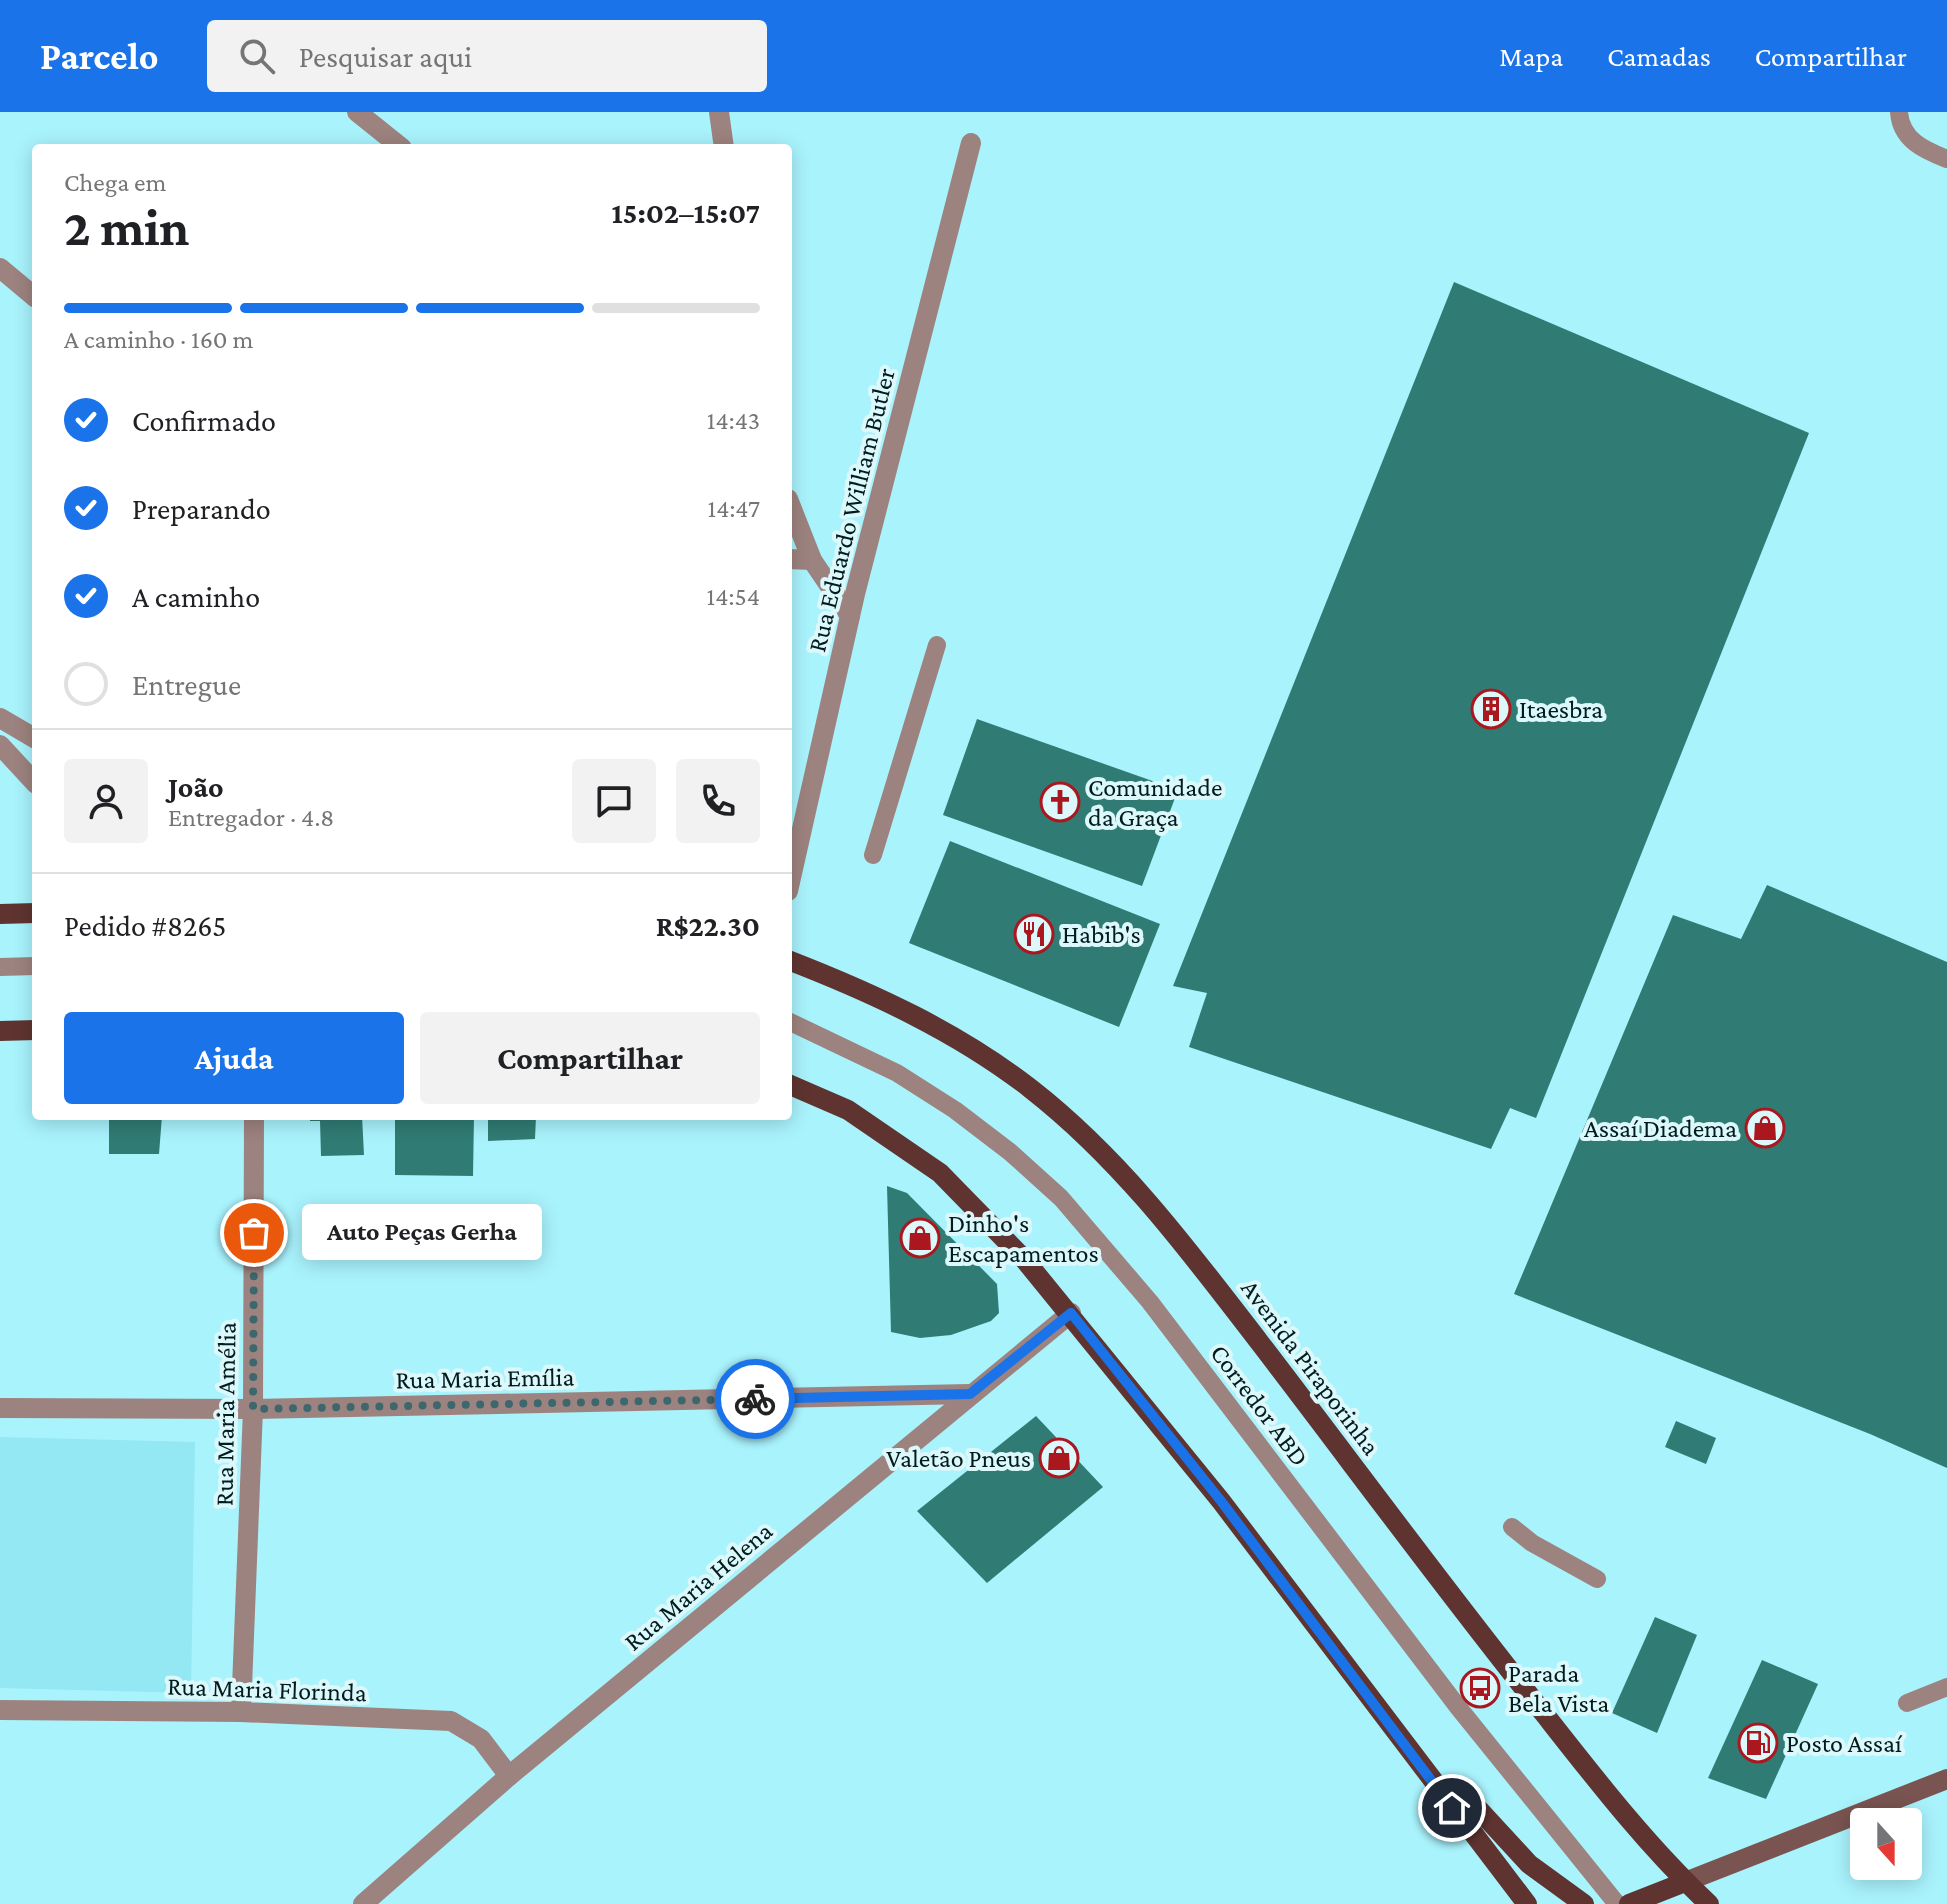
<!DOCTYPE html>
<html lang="pt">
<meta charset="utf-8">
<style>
body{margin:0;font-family:"Crimson Pro",serif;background:#f2f2f2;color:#202124;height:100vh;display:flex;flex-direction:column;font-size:30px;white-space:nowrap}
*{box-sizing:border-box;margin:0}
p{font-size:26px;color:#757577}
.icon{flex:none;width:44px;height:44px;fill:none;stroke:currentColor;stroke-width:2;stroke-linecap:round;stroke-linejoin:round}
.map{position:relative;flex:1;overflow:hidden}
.sheet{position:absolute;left:32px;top:32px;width:760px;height:976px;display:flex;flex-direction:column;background:#fff;border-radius:8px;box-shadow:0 4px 20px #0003}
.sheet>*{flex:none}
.needle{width:52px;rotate:159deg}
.buttons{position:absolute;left:1850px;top:1696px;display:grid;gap:16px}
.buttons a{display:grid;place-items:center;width:72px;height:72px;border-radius:8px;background:#fff;box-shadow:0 4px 20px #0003;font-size:40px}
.pin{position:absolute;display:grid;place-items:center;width:68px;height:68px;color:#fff;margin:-34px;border:4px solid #fff;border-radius:50%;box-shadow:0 2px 8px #0007}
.courier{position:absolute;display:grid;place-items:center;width:80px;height:80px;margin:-40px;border:6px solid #1a73e8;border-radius:50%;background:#fff;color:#222;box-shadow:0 2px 10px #0007}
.bubble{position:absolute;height:56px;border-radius:8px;background:#fff;box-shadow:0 4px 20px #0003;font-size:26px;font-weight:700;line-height:56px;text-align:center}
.overview em{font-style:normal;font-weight:700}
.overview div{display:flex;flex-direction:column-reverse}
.overview{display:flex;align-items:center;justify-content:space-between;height:136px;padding:0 32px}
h1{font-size:52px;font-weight:700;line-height:60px}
.bar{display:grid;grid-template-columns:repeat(4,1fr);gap:12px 8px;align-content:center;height:96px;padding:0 32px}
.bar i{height:10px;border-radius:6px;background:#e0e0e0}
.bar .current{background:#1a73e8}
.bar p{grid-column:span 4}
.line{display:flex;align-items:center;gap:20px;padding:0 32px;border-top:2px solid #e0e0e0}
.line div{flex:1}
.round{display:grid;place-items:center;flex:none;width:84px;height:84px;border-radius:8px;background:#f2f2f2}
ol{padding:0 32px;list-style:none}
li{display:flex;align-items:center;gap:24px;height:88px}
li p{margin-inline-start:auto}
li .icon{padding:8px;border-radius:50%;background:#1a73e8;color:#fff;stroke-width:4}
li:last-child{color:#757577}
li i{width:44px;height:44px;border:4px solid #e0e0e0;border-radius:50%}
.cta{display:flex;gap:16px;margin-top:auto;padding:16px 32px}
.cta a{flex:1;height:92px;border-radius:8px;background:#1a73e8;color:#fff;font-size:32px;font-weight:700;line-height:92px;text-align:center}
.cta a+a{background:#f2f2f2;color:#202124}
header{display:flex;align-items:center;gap:48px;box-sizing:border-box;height:112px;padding:0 40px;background:#1a73e8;color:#fff}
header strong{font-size:38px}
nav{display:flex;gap:44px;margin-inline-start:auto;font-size:28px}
.search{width:560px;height:72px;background:#f2f2f2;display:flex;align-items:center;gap:20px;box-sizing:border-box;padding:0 28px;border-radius:8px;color:#757577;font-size:30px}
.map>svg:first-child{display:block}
</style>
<header>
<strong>Parcelo</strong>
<div class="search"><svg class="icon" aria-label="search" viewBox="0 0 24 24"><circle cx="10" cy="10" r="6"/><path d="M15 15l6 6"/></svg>Pesquisar aqui</div>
<nav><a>Mapa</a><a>Camadas</a><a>Compartilhar</a></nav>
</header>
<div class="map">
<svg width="1947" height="1792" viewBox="0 0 1947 1792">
<rect width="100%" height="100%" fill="#a9f3fd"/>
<path fill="#93e8f3" d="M0 1325 195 1330 191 1581 0 1576Z"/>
<g fill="#307c74">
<path d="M1454 170 1809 321 1536 1006 1510 996 1491 1037 1189 935 1207 881 1173 874Z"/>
<path d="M977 607 1178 678 1142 774 943 703Z"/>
<path d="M950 729 1160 812 1119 915 909 831Z"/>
<path d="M1767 773 1947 850V1356L1870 1322 1514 1182 1673 803 1741 827Z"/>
<path d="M109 1004H162L159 1042H109Z"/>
<path d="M310 1004H362L364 1043 321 1044 320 1009H310Z"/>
<path d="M395 1004H474L473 1064 395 1063Z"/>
<path d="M488 1004H536L535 1027 488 1029Z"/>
<path d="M887 1074 907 1081 997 1172 999 1201 991 1209 951 1223 920 1226 891 1220Z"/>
<path d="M1036 1304 1103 1375 987 1471 917 1399Z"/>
<path d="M1676 1309 1716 1326 1706 1352 1665 1335Z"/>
<path d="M1655 1505 1697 1523 1657 1621 1612 1601Z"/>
<path d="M1762 1548 1818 1572 1766 1687 1708 1666Z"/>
</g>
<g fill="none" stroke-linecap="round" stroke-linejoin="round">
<g stroke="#9d837f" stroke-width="18">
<path d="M1899 0C1901 28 1924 38 1947 47"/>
<path d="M873 743 937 533"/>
<path d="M0 855 36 854"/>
<path d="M788 909 897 961 955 998 1010 1040 1061 1086 1150 1190 1458 1595 1617 1792"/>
<path d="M1512 1415 1532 1431 1597 1467"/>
<path d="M1907 1591 1947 1575"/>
</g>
<g stroke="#9d837f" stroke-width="20">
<path d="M357 0 402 36"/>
<path d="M719 0 724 36"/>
<path d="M0 156 36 186"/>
<path d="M788 387 812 448 850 504"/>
<path d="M788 447 812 448"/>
<path d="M788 779 855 482 971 31"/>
<path d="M0 1296 253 1297 970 1282"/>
<path d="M0 1598 241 1600 451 1609 481 1627 509 1664"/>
<path d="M241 1600 253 1297 254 1004"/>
<path d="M363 1792 509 1664 1071 1201"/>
</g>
<g stroke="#9d837f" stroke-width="20">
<path d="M0 606 36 627"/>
<path d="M0 633 36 672"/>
</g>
<path stroke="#7a5450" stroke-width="20" d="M1685 1770 1947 1667"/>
<g stroke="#5f3430" stroke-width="20">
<path d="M0 802 36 801"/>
<path d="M788 848C873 881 958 920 1031 977 1122 1048 1190 1140 1260 1231 1355 1355 1448 1482 1546 1604 1597 1669 1649 1736 1709 1792"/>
<path d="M0 919 36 918"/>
<path d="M788 972 848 998 940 1061 1024 1147 1221 1389 1527 1792"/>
<path d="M1437 1673 1470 1688 1529 1752 1584 1792"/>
<path d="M1629 1792 1685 1770"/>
</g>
</g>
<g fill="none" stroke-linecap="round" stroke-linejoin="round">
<path stroke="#3b676d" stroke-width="8" stroke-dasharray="0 14.4" d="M254 1121 253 1297 755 1287"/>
<path stroke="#1a73e8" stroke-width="10" d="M755 1287 970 1282 1071 1201 1221 1389 1452 1696"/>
</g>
<defs>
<symbol id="building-ring" viewBox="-11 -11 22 22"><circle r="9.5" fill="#dcf8fb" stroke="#ab171e" stroke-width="1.5"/><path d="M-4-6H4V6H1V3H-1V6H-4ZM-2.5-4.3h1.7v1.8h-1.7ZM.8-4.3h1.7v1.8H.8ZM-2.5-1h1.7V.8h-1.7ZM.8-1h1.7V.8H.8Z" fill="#ab171e"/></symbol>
<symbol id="church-ring" viewBox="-11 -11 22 22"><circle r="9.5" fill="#dcf8fb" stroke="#ab171e" stroke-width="1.5"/><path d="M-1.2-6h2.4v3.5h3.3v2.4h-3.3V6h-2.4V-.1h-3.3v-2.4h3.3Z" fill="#ab171e"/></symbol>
<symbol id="restaurant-ring" viewBox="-11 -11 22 22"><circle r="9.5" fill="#dcf8fb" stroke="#ab171e" stroke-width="1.5"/><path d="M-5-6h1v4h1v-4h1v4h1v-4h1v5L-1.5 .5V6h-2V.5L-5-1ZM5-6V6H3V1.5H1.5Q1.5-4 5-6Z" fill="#ab171e"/></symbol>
<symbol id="shop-ring" viewBox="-11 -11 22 22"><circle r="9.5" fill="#dcf8fb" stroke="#ab171e" stroke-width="1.5"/><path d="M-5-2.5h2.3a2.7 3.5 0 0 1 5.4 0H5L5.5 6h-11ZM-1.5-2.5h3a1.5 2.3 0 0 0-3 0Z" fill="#ab171e"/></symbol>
<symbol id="bus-ring" viewBox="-11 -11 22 22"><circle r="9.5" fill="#dcf8fb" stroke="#ab171e" stroke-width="1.5"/><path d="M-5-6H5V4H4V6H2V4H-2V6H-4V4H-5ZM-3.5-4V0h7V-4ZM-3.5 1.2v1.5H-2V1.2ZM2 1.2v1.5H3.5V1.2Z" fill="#ab171e"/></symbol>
<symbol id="fuel-ring" viewBox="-11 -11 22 22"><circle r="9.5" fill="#dcf8fb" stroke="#ab171e" stroke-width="1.5"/><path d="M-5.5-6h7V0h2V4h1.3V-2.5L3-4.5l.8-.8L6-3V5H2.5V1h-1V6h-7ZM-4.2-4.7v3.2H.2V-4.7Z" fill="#ab171e"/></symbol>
</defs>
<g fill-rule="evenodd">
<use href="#building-ring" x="1469" y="575" width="44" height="44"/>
<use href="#church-ring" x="1038" y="668" width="44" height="44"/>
<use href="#restaurant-ring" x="1012" y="800" width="44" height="44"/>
<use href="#shop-ring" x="1743" y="994" width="44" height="44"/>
<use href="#shop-ring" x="898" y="1104" width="44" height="44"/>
<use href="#shop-ring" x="1037" y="1324" width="44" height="44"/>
<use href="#bus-ring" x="1458" y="1554" width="44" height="44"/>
<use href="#fuel-ring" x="1736" y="1609" width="44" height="44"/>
</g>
<g text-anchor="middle" stroke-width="8" stroke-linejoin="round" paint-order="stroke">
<g font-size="26" fill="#001c1f" stroke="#dcf8fb">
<text transform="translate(851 398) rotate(-76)" y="9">Rua Eduardo William Butler</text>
<text transform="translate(1311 1255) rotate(53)" y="9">Avenida Piraporinha</text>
<text transform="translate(485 1266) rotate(-1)" y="9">Rua Maria Emília</text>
<text transform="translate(1260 1293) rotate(53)" y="9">Corredor ABD</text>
<text transform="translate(225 1302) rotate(-89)" y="9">Rua Maria Amélia</text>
<text transform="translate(698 1474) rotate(-40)" y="9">Rua Maria Helena</text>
<text transform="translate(267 1577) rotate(2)" y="9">Rua Maria Florinda</text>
</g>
<g font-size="26" fill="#001c1f" stroke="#dcf8fb" text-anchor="start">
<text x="1519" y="606">Itaesbra</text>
<text x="1088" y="684">Comunidade<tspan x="1088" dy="30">da Graça</tspan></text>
<text x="1062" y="831">Habib's</text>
<text x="1737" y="1025" text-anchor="end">Assaí Diadema</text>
<text x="948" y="1120">Dinho's<tspan x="948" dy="30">Escapamentos</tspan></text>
<text x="1031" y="1355" text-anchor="end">Valetão Pneus</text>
<text x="1508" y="1570">Parada<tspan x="1508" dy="30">Bela Vista</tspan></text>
<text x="1786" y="1640">Posto Assaí</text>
</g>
</g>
</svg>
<div class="buttons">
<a><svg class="needle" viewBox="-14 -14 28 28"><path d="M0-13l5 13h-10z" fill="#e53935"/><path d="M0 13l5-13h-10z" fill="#757577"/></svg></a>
</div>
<div class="pin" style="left:254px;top:1121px;background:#ea580c"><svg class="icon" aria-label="bag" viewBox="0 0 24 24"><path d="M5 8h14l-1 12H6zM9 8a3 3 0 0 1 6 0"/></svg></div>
<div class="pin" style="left:1452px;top:1696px;background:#1f2937"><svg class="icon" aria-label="home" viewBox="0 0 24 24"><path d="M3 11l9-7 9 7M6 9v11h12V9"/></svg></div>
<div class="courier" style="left:755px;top:1287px"><svg class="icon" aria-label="bike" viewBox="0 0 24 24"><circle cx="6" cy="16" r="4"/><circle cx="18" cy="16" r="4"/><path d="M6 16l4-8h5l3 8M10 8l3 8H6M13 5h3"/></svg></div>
<div class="bubble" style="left:302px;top:1092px;width:240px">Auto Peças Gerha</div>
<section class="sheet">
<div class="overview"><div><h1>2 min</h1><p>Chega em</p></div><em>15:02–15:07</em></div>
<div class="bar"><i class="current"></i><i class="current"></i><i class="current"></i><i></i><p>A caminho · 160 m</p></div>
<ol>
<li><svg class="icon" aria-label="check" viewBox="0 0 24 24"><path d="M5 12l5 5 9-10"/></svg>Confirmado<p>14:43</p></li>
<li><svg class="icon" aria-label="check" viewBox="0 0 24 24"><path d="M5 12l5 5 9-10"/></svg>Preparando<p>14:47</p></li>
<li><svg class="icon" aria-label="check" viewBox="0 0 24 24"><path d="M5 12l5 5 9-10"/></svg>A caminho<p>14:54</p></li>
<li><i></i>Entregue</li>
</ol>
<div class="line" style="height:144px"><a class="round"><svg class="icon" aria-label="person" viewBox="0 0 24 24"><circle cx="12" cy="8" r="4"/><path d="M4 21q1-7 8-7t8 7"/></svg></a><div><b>João</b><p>Entregador · 4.8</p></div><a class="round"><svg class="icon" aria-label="chat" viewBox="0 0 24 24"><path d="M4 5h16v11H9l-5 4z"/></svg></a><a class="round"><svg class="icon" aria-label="phone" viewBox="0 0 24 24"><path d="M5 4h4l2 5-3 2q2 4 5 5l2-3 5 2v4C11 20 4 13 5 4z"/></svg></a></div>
<div class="line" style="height:104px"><div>Pedido #8265</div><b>R$22.30</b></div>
<div class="cta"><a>Ajuda</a><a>Compartilhar</a></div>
</section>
</div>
